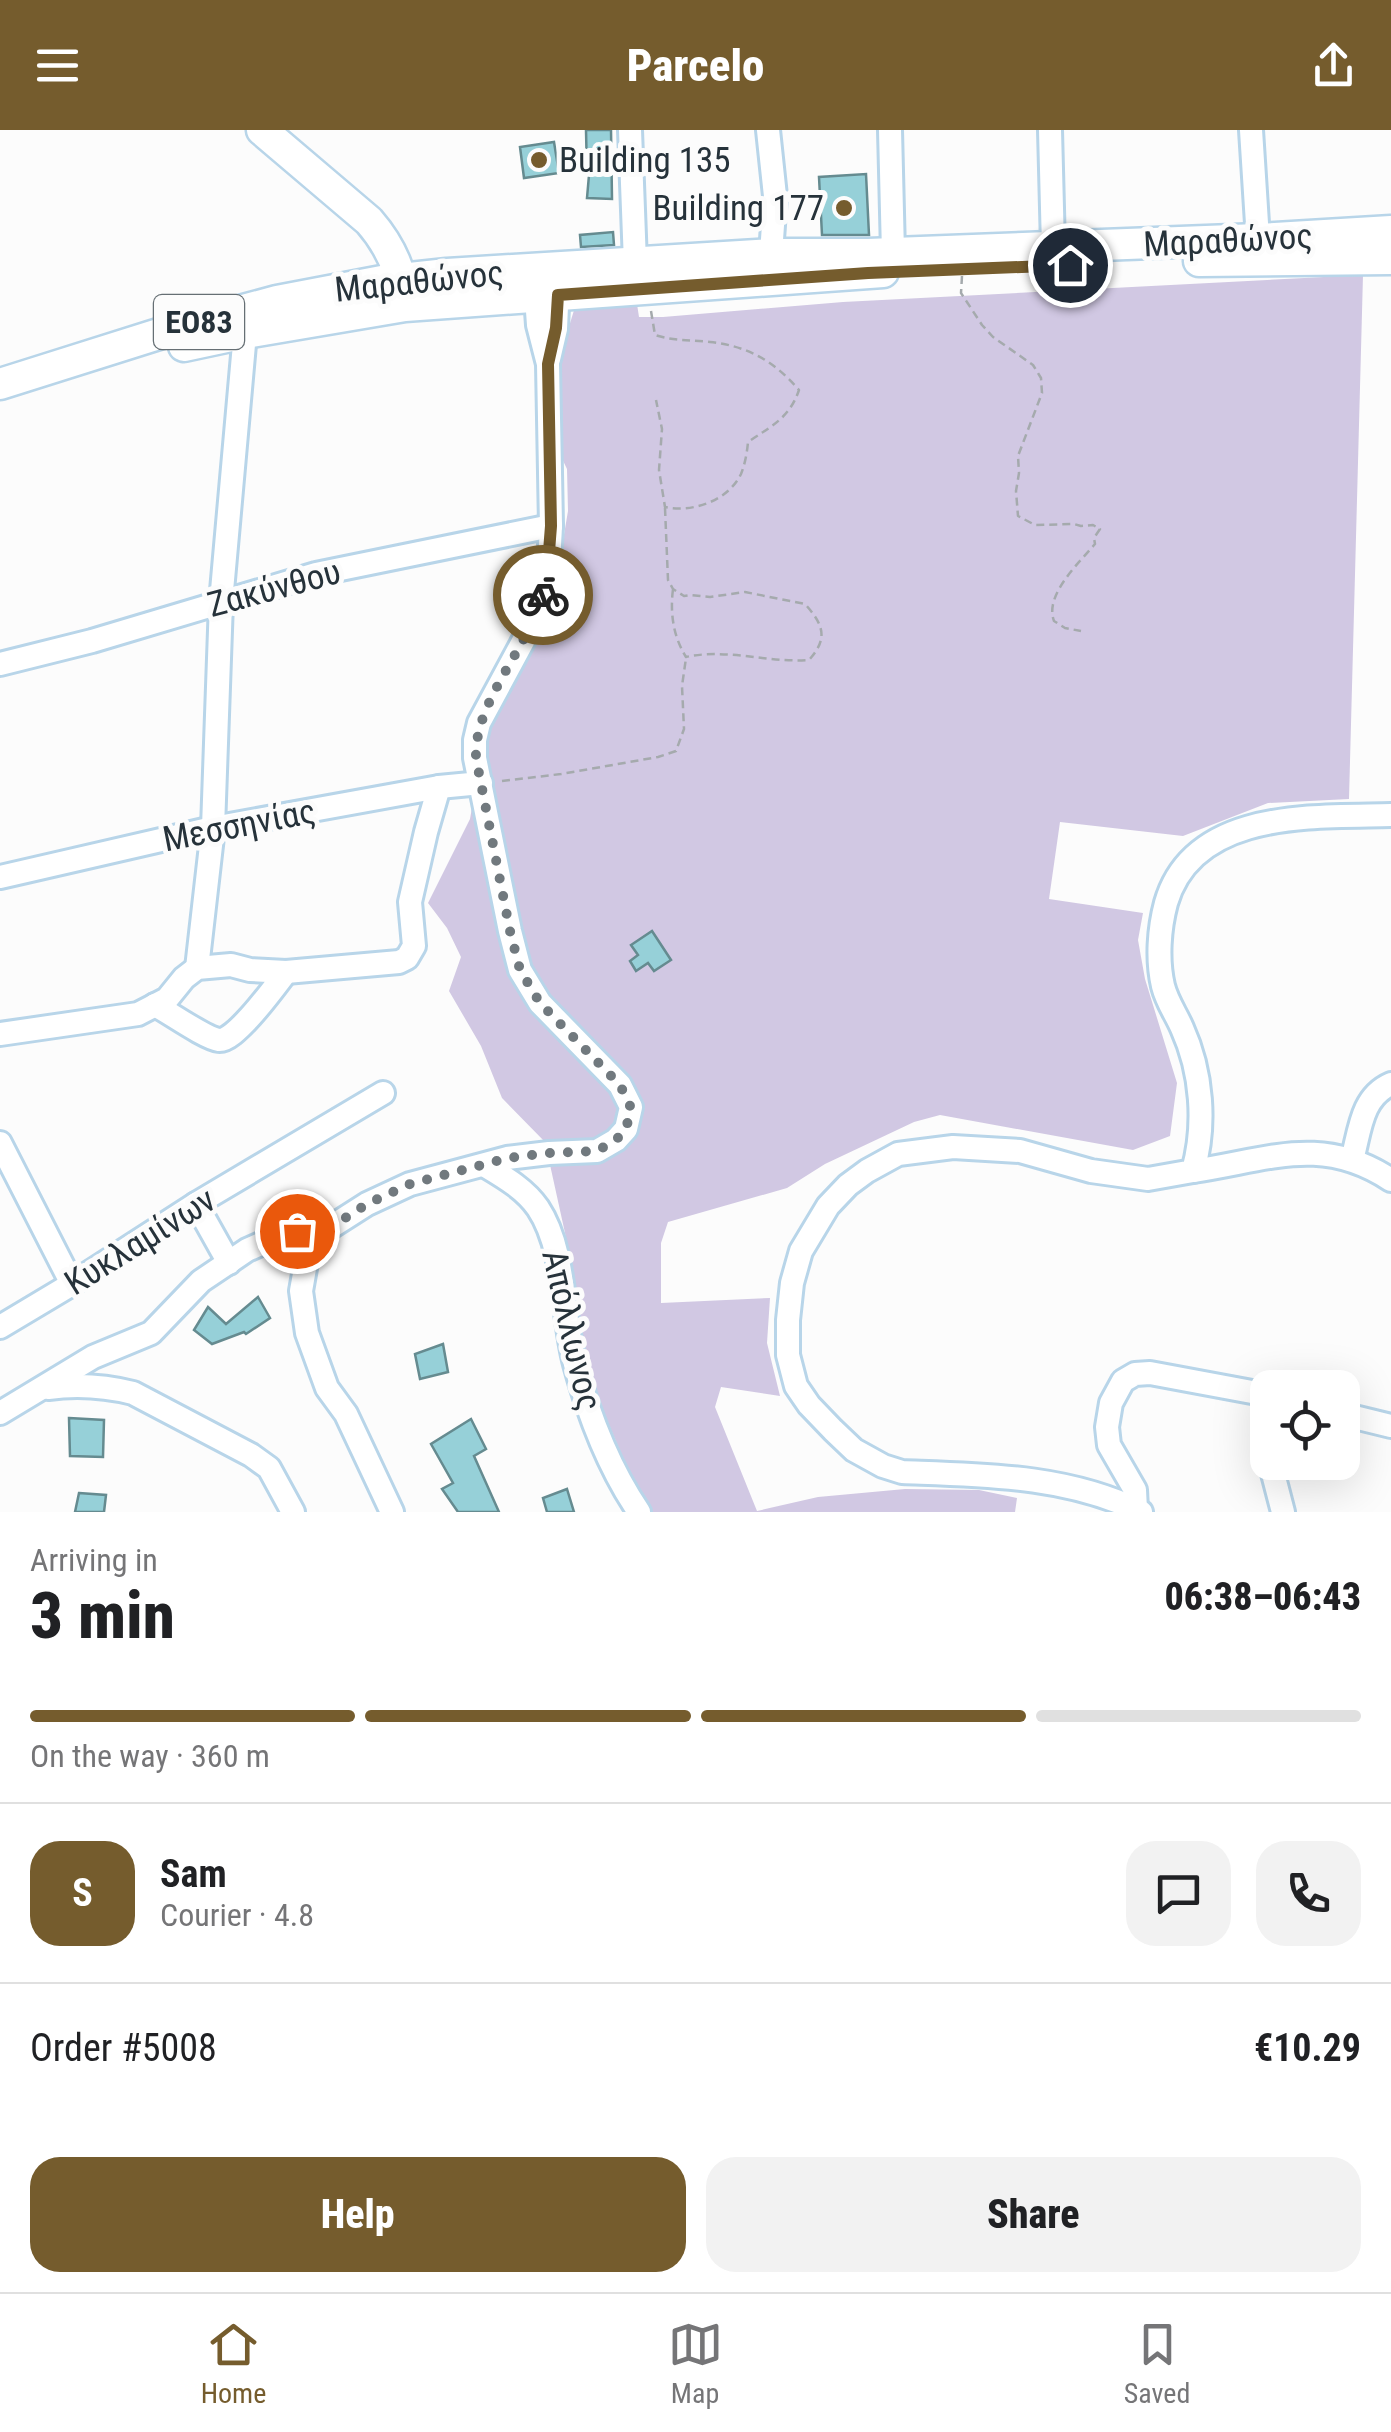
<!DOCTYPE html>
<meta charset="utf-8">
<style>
body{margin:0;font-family:"Roboto Condensed",sans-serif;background:#f2f2f2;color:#202124;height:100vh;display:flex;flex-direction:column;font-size:38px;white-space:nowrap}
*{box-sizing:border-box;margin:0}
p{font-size:32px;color:#757577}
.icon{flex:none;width:55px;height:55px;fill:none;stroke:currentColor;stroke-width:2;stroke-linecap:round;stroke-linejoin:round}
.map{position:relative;height:1382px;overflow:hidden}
.sheet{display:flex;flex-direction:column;background:#fff;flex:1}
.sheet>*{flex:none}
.fabs{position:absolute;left:1250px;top:1240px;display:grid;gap:20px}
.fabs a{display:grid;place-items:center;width:110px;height:110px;border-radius:20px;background:#fff;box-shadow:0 10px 40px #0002;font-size:50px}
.pin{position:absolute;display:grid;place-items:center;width:85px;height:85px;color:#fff;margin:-42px;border:5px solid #fff;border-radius:50%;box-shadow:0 2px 10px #0007}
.courier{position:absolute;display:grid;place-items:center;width:100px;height:100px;margin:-50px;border:8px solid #755c2d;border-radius:50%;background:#fff;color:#222;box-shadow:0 2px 12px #0007}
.summary em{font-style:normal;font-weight:800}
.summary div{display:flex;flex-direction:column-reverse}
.summary{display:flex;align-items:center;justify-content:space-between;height:170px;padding:0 30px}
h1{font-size:65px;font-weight:800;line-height:75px}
.bar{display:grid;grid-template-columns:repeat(4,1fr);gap:15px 10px;align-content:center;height:120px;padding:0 30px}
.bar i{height:12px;border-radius:8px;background:#e0e0e0}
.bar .current{background:#755c2d}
.bar p{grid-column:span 4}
.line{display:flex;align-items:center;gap:25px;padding:0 30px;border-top:2px solid #e0e0e0}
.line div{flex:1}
.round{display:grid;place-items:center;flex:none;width:105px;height:105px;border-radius:30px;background:#f2f2f2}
.primary-button{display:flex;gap:20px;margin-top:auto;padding:20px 30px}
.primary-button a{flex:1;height:115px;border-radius:30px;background:#755c2d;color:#fff;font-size:40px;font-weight:800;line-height:115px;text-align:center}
.primary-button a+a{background:#f2f2f2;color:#202124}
header{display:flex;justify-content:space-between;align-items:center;height:130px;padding:0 30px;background:#755c2d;color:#fff;font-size:45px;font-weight:800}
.tabs{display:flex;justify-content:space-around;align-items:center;height:140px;border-top:2px solid #e0e0e0;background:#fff;font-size:28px;color:#757577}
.tabs a{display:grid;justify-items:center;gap:5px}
.tabs .current{color:#755c2d}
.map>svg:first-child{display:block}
</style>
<header><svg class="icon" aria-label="menu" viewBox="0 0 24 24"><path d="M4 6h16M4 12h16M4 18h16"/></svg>Parcelo<svg class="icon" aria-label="share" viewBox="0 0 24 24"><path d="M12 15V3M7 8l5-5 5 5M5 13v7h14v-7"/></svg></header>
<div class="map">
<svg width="1391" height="1382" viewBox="0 0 1391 1382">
<rect width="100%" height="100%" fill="#fcfcfc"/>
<path fill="#d1c8e3" d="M1363 145 1349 669 1268 673 1183 706 1060 692 1049 769 1143 783 1138 810 1145 849 1177 953 1170 1006 1133 1020 940 985 914 992 825 1034 787 1058 668 1092 661 1113V1173L770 1168 767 1213 780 1266 721 1257 715 1277 757 1381 818 1367 905 1359 979 1360 1017 1368 1015 1382H651L637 1361 593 1257 578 1181 565 1103 545 1012 502 968 481 916 449 861 461 827 447 798 428 773 470 689 487 592 555 458 568 381 567 339 555 314 563 216 575 177 637 174 639 187H663L843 172Z"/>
<g fill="#96d0d8" stroke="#658b90" stroke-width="2.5">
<path d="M586 0H611L612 69 587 68 589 45H587Z"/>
<path d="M554 12 559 43 524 48 520 17Z"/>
<path d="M866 44 869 105H822L819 47Z"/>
<path d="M613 102 614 115 581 117 580 105Z"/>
<path d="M652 801 671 830 654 841 648 833 636 841 630 831 638 825 631 815Z"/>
<path d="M258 1167 270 1188 246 1204 244 1202 212 1214 194 1200 208 1177 226 1194Z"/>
<path d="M443 1214 448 1242 420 1249 415 1224Z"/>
<path d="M69 1288 104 1290 103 1327 70 1326Z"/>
<path d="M471 1289 486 1319 474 1326 499 1382H458L442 1359 453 1353 431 1314Z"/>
<path d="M567 1359 574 1382H547L543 1368Z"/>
<path d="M79 1363 106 1365 104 1382H75Z"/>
</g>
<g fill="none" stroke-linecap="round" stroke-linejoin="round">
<defs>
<g id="minor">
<path d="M630 0 635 133"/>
<path d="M768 0 775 66 771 124"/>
<path d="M890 0 893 123"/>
<path d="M1050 0 1053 117"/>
<path d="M1251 0 1258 109"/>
<path d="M549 229 556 199 558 152"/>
<path d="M0 534 92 511 316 444 551 396"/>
<path d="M0 747 213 698 439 657 481 653"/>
<path d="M197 838 213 698 221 472 245 203"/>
<path d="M155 875C170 883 205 908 219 910 235 912 276 855 286 842"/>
<path d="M0 904 138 884 167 869 184 848 197 838 231 835 250 840 286 842 399 832 407 828 414 816 410 772 426 702 439 657"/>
<path d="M0 1013 72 1154"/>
<path d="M1352 1030C1360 1001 1361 967 1391 954"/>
<path d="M484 1035C504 1047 525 1059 538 1078 566 1120 562 1186 575 1234 589 1286 609 1338 639 1382"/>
<path d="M1193 1041C1269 1030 1321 1004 1391 1050"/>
<path d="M196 1074 229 1133"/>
<path d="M0 1197 72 1154 196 1074 383 963"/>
<path d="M48 1258C78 1254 105 1256 133 1263L251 1325 269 1338 293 1382"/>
<path d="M1266 1265 1268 1314"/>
<path d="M0 1283 93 1227 151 1203 201 1151 247 1120 274 1108 297 1101 320 1104"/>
<path d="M1342 1284 1391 1296"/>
<path d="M1270 1332 1283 1382"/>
<path d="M1136 1380 1135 1360 1109 1315 1107 1297 1111 1273 1123 1251 1135 1244 1150 1243 1268 1265"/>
<path d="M392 1382 346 1284 327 1258 307 1203 301 1161 307 1127 320 1104 367 1074 410 1054 507 1028 549 1023 597 1021 616 1010 626 999 631 977 620 955 540 873 520 840 510 801 475 628V610L479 593 535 489 542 470 549 434 551 396 548 234 538 195 535 153"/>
<path d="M1141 1382C1068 1345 982 1345 902 1342L883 1336 854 1320 833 1300 809 1275 796 1256 788 1225V1190L792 1153 801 1121 828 1076 848 1055 867 1041 898 1024 953 1017 1020 1021 1091 1041 1148 1049 1193 1041C1206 995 1202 942 1182 898 1176 884 1167 872 1163 856 1157 830 1159 799 1166 773 1193 679 1314 687 1391 685"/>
</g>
<g id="major">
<path d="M262 0 369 91C389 114 401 138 404 168"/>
<path d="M1199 131 1391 129"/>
<path d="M184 216 245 203 405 176 883 142"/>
<path d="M0 254 184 196 277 171 382 151 447 144 771 124H868L1258 109 1391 101"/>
</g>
</defs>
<use href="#minor" stroke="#b8d5e9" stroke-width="28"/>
<use href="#major" stroke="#b8d5e9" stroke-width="35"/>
<g stroke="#a5aaad" stroke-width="2.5" stroke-dasharray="8 5" stroke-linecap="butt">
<path d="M962 146 961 163 982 195 993 207 1033 235 1041 248 1042 263 1018 326 1019 343 1016 361 1018 386 1035 395 1074 394 1081 396 1093 395 1100 399 1094 408 1095 414C1079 433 1044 465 1054 491L1065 498 1081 501"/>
<path d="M651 181 655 205C674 211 691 210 710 212 748 216 774 231 799 260 789 289 771 296 748 312 747 323 745 334 741 344 728 371 692 383 665 377L659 340 662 299 656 270"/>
<path d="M665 378 668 450 673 459 684 466 691 465 710 467 745 462 805 474C823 494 829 508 809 530 767 533 727 518 686 527 673 506 670 483 673 459"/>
<path d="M502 651 561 644 658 627 676 621 684 599 682 556 686 528"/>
</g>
<use href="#minor" stroke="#fff" stroke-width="22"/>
<use href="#major" stroke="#fff" stroke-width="30"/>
</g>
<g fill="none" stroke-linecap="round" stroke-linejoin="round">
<path stroke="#71797e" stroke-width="10" stroke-dasharray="0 18" d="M297 1101 320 1104 367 1074 410 1054 508 1028 548 1023 597 1021 616 1010 626 999 631 978 620 955 540 873 520 840 510 801 476 628C474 572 527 520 543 465"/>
<path stroke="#755c2d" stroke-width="12" d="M543 465 548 434 551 396 548 234 556 198 558 165 868 143 1070 135"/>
</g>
<g fill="#755c2d" stroke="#fcfcfc" stroke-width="4">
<circle cx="539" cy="30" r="10"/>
<circle cx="844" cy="78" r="10"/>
</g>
<g text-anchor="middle" stroke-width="10" stroke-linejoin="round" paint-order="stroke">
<rect fill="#fcfcfc" stroke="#666f74" stroke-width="2.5" x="154" y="165" width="90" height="54" rx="8"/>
<g font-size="32" font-weight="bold" fill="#26323a">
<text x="199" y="203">ΕΟ83</text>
</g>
<g font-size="35" fill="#26323a" stroke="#fcfcfc" text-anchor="start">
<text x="559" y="42">Building 135</text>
<text x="824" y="90" text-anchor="end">Building 177</text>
</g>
<g font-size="35" fill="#26323a" stroke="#fcfcfc">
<text transform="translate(1228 110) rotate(-3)" y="12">Μαραθώνος</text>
<text transform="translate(419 151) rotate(-6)" y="12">Μαραθώνος</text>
<text transform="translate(274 458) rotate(-15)" y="12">Ζακύνθου</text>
<text transform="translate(239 695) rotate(-11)" y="12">Μεσσηνίας</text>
<text transform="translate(140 1111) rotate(-32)" y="12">Κυκλαμίνων</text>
<text transform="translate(572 1200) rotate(77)" y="12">Απόλλωνος</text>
</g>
</g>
</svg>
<div class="fabs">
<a><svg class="icon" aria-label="locate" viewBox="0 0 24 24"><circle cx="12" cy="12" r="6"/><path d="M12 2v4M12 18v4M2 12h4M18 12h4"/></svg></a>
</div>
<div class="pin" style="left:297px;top:1101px;background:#ea580c"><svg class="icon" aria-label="bag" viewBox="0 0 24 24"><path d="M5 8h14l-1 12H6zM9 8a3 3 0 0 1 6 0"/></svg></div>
<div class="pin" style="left:1070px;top:135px;background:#1f2937"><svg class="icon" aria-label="home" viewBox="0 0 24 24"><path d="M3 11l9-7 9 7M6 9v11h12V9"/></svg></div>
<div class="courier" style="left:543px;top:465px"><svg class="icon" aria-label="bike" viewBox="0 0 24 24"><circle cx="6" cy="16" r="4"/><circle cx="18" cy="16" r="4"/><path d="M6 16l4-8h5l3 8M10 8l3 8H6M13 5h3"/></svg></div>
</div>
<section class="sheet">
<div class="summary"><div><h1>3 min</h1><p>Arriving in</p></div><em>06:38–06:43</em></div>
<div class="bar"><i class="current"></i><i class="current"></i><i class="current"></i><i></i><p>On the way · 360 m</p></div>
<div class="line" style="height:180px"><b class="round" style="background:#755c2d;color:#fff">S</b><div><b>Sam</b><p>Courier · 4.8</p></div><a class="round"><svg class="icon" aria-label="chat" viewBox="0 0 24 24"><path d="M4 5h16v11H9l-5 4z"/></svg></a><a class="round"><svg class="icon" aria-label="phone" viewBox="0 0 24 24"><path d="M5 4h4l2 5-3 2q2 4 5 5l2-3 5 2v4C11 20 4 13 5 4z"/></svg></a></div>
<div class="line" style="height:130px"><div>Order #5008</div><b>€10.29</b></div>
<div class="primary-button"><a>Help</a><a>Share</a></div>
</section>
<nav class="tabs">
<a class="current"><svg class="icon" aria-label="home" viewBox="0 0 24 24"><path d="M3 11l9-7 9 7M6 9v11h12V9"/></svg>Home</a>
<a><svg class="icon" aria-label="map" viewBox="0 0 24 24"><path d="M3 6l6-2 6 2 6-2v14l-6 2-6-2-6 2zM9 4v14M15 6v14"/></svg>Map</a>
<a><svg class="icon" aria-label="saved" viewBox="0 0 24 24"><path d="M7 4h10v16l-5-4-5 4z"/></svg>Saved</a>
</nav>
